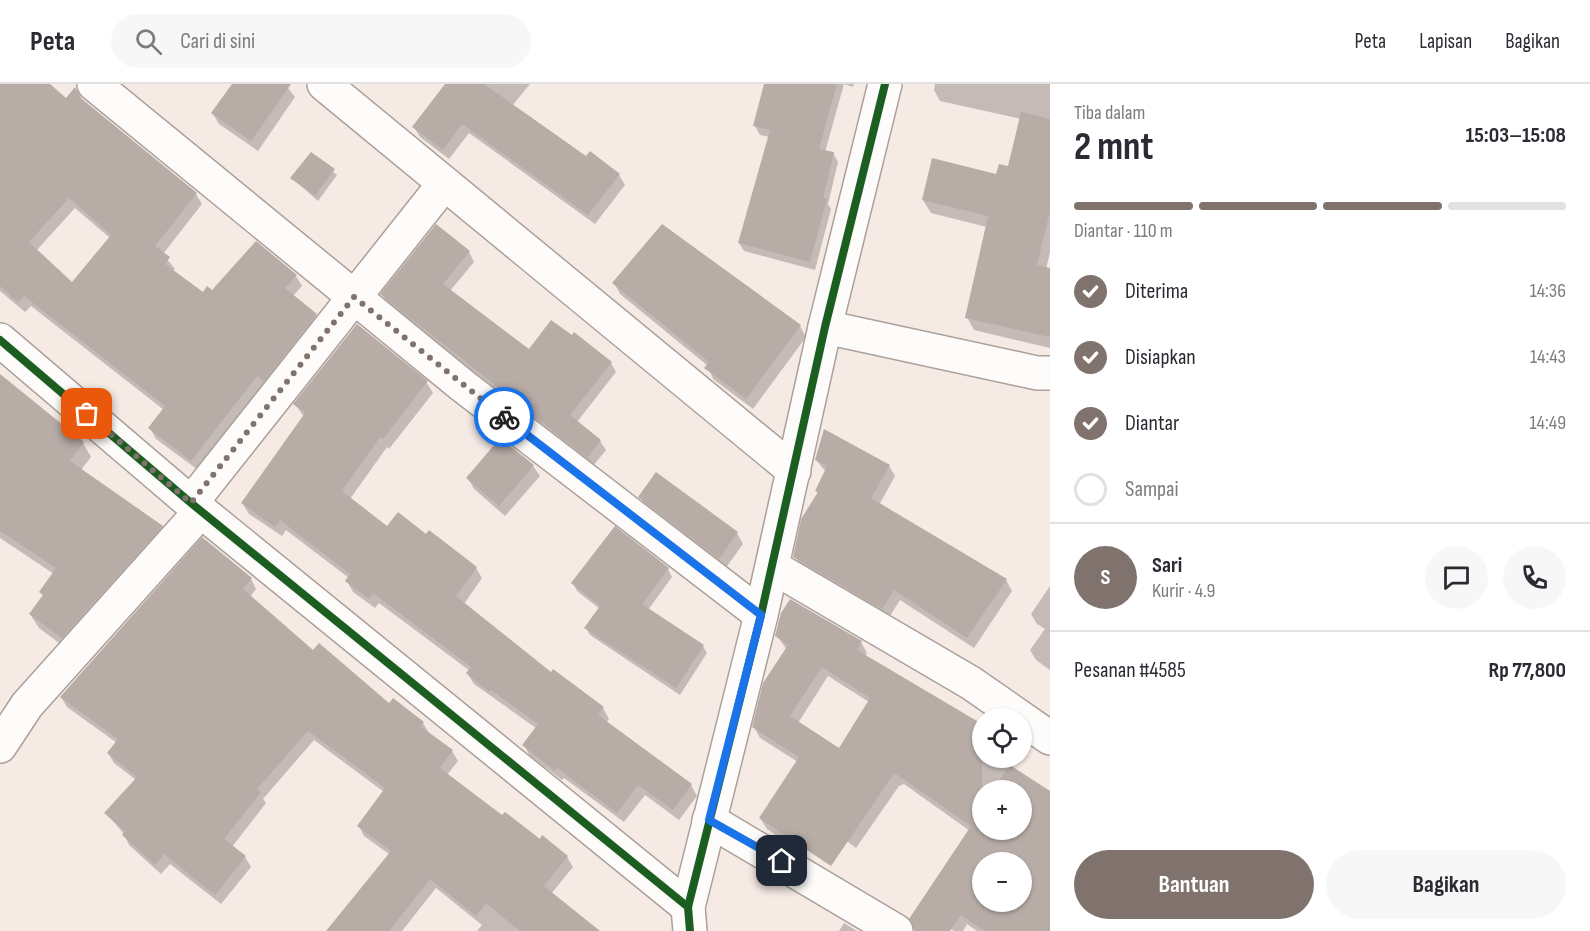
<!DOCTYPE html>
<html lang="id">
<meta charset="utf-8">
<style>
body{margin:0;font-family:"Sofia Sans Condensed",sans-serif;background:#f7f7f7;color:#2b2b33;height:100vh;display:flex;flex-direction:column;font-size:22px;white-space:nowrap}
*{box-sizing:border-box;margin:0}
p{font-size:20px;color:#7c7c81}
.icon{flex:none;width:33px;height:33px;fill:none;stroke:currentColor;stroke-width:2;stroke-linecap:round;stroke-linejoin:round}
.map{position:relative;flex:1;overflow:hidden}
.sheet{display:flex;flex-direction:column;background:#fff;width:540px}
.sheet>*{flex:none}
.buttons{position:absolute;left:972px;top:624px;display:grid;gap:12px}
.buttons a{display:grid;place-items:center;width:60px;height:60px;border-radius:50%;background:#fff;box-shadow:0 2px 4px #0004;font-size:30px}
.pin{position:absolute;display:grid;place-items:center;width:51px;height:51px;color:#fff;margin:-26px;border-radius:12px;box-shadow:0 3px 9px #0006}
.courier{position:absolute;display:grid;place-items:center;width:60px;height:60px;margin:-30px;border:4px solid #1a73e8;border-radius:50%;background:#fff;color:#222;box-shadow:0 2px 8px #0007}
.summary em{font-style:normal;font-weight:700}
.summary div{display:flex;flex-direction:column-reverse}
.summary{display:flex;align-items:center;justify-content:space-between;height:102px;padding:0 24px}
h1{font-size:39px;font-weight:700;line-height:45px}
.bar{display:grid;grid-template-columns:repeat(4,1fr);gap:9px 6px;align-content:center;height:72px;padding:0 24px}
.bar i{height:8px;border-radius:4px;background:#e1e1e2}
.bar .selected{background:#80726c}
.bar p{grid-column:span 4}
.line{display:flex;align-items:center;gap:15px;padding:0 24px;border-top:2px solid #e1e1e2}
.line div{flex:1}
.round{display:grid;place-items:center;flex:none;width:63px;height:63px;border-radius:32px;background:#f7f7f7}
ol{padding:0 24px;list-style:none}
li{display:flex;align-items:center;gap:18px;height:66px}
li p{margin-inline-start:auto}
li .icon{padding:6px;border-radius:50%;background:#80726c;color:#fff;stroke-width:4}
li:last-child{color:#7c7c81}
li i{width:33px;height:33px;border:3px solid #e1e1e2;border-radius:50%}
.primary-button{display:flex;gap:12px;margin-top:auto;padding:12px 24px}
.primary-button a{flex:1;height:69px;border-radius:36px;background:#80726c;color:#fff;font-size:24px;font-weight:700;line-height:69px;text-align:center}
.primary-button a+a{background:#f7f7f7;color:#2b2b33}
header{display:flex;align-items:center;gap:36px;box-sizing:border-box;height:84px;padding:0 30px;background:#fff;border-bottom:2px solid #e1e1e2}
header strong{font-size:28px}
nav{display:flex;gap:33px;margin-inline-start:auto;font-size:21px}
.search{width:420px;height:54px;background:#f7f7f7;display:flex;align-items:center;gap:15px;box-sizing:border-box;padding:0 21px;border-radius:33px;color:#7c7c81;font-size:22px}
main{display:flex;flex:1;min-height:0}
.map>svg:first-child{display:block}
</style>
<header>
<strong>Peta</strong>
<div class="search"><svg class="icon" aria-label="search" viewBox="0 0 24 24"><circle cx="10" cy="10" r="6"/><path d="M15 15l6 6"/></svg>Cari di sini</div>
<nav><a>Peta</a><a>Lapisan</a><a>Bagikan</a></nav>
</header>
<main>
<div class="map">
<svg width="1050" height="847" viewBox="0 0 1050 847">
<rect width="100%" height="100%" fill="#f6eae4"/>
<g fill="#0003" fill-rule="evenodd">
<path d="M0 0H48L67 16H81L196 110 202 120 163 170 175 185 173 187 204 210 296 192 302 202 293 212 316 231 322 242 270 306 263 301 198 386 156 355 150 344 164 326 31 222 25 228 0 207ZM75 124 110 154 72 201 36 167Z"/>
<path d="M234 0H285L295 13 258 67 219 40 213 30Z"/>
<path d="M447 0H530L512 22 587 74 619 91 625 101 595 140 469 49 449 75 420 53 414 43Z"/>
<path d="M765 0H854L853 3 844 0 825 68 833 69 838 78 828 120 831 125 815 186 744 167 739 159 770 53 760 51 755 42Z"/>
<path d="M935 0H1050V168L1046 185 1050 186V264L974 246 967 233 987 143 931 129 923 116 997 92 1010 84 1021 35 940 17 934 6Z"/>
<path d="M311 70 337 91 318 117 292 94Z"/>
<path d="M469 168 474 178 450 207 529 267 572 253 611 279 616 288 577 338 600 357 606 366 593 382 388 220 382 210Z"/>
<path d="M614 199 800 242 806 253 753 325 713 295 708 282 620 210Z"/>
<path d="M0 292 83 359 91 373 81 386 162 443 170 457 70 567 39 544 30 530 44 513 41 508 54 490 0 454Z"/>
<path d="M426 298 433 309 389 365 387 363 350 415 387 445 426 452 476 484 482 494 464 520 551 590 603 624 609 635 606 639 691 701 697 712 679 736 645 711 624 738 564 694 562 696 530 672 524 661 536 644 474 600 467 589 470 587 379 519 375 524 353 508 347 497 349 494 286 446 282 452 249 430 243 420 304 333 295 320Z"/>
<path d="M816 376 889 382 895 392 879 421 1006 496 1012 507 974 564 900 516 888 535 801 483 795 472 818 410 816 407 826 388Z"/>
<path d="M533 382 540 392 505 432 474 405 468 394Z"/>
<path d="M656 390 737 449 743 460 725 485 646 424 640 413Z"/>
<path d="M668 485 672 493 648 526 703 562 707 569 680 611 590 551 586 544 600 525 577 507 573 499Z"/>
<path d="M251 495 256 505 250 513 313 568 390 621 423 639 429 649 452 667 458 677 447 691 503 733 567 773 573 783 551 810 599 847H477L482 841 436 804 402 847H332L389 770 364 752 359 742 384 708 314 656 263 715 266 719 232 763 245 773 251 783 221 820 170 780 161 790 129 761 124 750 106 729 136 696 114 679 108 669 117 659 67 623 61 613Z"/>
<path d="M1050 502V586L1036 576 1030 566 1045 545 1037 540 1031 530Z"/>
<path d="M777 552 861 558 867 569 865 572 982 642V674H996L1048 708 1050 706V847H977L967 840 963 847H954L928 830 970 747 904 700 899 702 856 764 827 742 802 769 767 745 760 734 798 678 760 654 754 643 787 566ZM828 592 869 618 839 666 798 639ZM982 706H1022V746H982ZM982 778H1022V818H982Z"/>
<path d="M844 839 857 847H839Z"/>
</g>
<g fill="#b8aca6" fill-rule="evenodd">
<path d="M0 0H50L66 14 75 3 82 15 197 109 155 162 170 173 165 180 203 208 207 202 212 206 256 157 297 191 285 204 317 230 264 297 257 292 191 377 148 344 165 322 24 212 18 219 0 202ZM69 114 111 151 72 198 29 158Z"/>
<path d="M232 0H291L251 57 211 29Z"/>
<path d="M445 0H484L586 72 590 67 620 90 588 131 462 40 443 66 412 43Z"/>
<path d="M764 0H837L819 65 834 68 823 114 827 115 810 178 738 159 770 46 753 42Z"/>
<path d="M1021 28 1050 35V127L1037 181 1050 184V253L965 234 988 132 922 116 932 74 996 90 999 80 1008 82Z"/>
<path d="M311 68 335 85 315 112 290 94Z"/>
<path d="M436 140 470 167 443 200 529 265 551 236 572 251 574 248 612 278 570 331 601 356 587 374 380 210Z"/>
<path d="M662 140 801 241 746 315 704 284 709 278 612 199Z"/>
<path d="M357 240 428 297 383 355 380 353 342 407 387 442 398 428 426 450 429 446 477 483 456 512 551 588 553 585 604 623 598 631 692 700 673 726 638 701 617 729 557 684 555 687 522 661 538 640 491 606 489 608 466 589 471 583 373 509 369 515 345 497 350 490 280 436 275 443 241 419 305 329 293 320Z"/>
<path d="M0 290 84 358 70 377 163 442 62 554 29 530 43 511 39 508 56 484 0 447Z"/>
<path d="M824 345 890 381 871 414 1007 495 967 554 894 506 882 525 793 473 801 435 818 408 815 407 827 382 815 376Z"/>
<path d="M500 354 534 381 499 422 466 394Z"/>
<path d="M656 388 738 448 719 475 638 413Z"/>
<path d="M615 442 669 484 642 520 704 561 676 604 584 544 600 522 571 499Z"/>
<path d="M202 453 252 494 243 505 313 566 319 559 389 619 393 614 424 638 420 642 453 666 440 684 502 731 505 728 540 755 542 751 568 772 544 802 600 847H520L486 819 476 832 430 795 389 847H326L391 767 357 742 385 704 308 647 257 705 261 708 224 755 246 772 215 811 164 770 155 781 122 751 125 747 104 729 137 693 107 669 118 655 60 613Z"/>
<path d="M790 515 862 557 857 566 982 640V746H1022V706H993L1010 681 1050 707V847H984L961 831 950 847H915L909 835 971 742 896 690 893 691 831 782 759 734 799 673 752 643 763 599 788 561 775 552 781 529ZM822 583 870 614 839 664 790 632ZM982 778H1022V818H982Z"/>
</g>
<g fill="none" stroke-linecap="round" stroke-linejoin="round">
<defs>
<g id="street">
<path d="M94 0 463 302 761 531"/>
<path d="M324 0 794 387"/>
<path d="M825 243 1037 289H1050"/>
<path d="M0 256 191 419 688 823"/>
<path d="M191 419 444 100"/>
<path d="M773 483 971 599 1050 654"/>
<path d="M0 662 27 621 201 427"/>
<path d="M709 736 896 847"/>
<path d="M690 847 688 823 761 531 825 243 885 0"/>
</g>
</defs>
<use href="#street" stroke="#aba09a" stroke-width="36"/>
<use href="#street" stroke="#fefcfb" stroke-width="33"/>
<defs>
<g id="cycleway">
<path d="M0 256 191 419 688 823"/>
<path d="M690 847 688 823 761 531 825 243 885 0"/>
</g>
</defs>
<use href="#cycleway" stroke="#f9f9f9" stroke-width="11"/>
<use href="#cycleway" stroke="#1b5e20" stroke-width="8"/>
</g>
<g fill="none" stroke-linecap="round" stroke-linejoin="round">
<path stroke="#80726c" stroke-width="6" stroke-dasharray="0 10.8" d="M87 330 191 419 354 213 504 333"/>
<path stroke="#1a73e8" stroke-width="8" d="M504 333 761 531 709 736 782 777"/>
</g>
</svg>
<div class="buttons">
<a><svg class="icon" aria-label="locate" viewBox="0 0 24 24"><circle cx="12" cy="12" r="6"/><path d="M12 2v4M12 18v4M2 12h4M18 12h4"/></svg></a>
<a>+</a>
<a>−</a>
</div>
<div class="pin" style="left:87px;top:330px;background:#ea580c"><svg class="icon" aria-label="bag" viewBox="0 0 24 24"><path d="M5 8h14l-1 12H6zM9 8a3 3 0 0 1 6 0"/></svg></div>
<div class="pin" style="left:782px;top:777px;background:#1f2937"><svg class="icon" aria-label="home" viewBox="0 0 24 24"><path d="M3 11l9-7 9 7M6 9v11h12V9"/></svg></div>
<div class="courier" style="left:504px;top:333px"><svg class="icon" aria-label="bike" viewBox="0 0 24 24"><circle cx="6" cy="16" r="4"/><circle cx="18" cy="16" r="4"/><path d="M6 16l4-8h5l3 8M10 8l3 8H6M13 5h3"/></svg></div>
</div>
<section class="sheet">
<div class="summary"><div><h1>2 mnt</h1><p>Tiba dalam</p></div><em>15:03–15:08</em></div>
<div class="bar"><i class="selected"></i><i class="selected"></i><i class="selected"></i><i></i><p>Diantar · 110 m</p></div>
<ol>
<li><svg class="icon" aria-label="check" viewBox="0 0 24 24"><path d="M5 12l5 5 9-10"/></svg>Diterima<p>14:36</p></li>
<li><svg class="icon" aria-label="check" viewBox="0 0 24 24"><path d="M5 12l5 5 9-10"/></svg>Disiapkan<p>14:43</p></li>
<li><svg class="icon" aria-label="check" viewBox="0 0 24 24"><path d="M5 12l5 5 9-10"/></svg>Diantar<p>14:49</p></li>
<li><i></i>Sampai</li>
</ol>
<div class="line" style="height:108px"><b class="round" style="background:#80726c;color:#fff">S</b><div><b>Sari</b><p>Kurir · 4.9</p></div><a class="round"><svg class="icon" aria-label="chat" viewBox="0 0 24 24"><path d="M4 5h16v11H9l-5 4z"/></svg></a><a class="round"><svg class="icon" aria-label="phone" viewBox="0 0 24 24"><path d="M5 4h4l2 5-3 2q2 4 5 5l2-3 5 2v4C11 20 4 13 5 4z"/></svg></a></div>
<div class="line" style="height:78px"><div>Pesanan #4585</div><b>Rp 77,800</b></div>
<div class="primary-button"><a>Bantuan</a><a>Bagikan</a></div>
</section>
</main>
